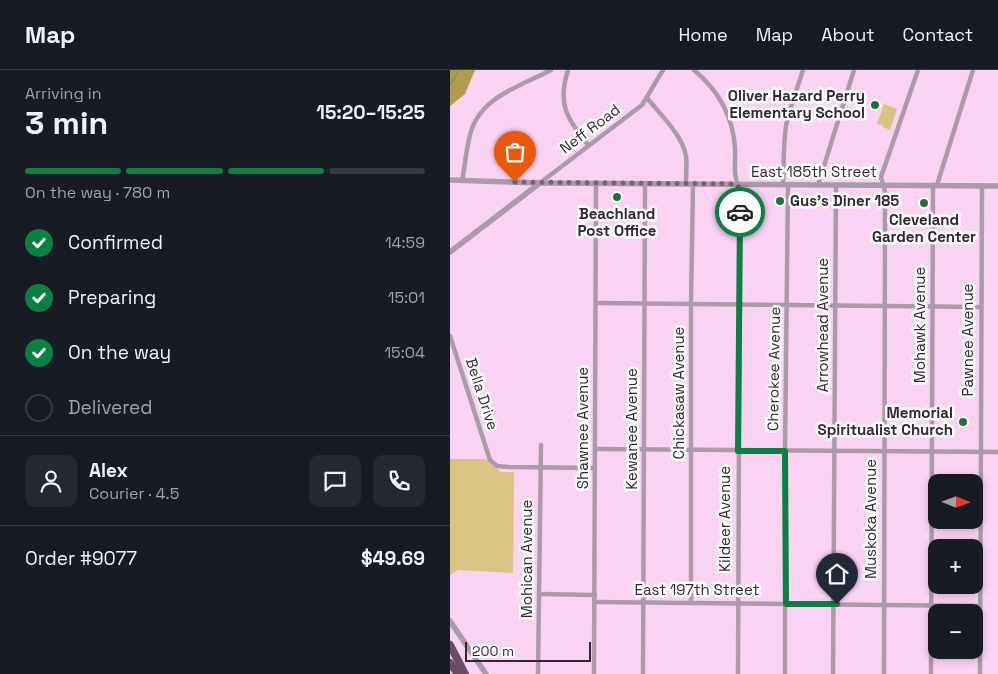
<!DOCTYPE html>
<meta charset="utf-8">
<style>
body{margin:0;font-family:"Space Grotesk",sans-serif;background:#242831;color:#f1f3f6;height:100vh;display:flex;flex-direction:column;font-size:19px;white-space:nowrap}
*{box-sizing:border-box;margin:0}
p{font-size:16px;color:#9ea1a6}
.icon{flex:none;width:28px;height:28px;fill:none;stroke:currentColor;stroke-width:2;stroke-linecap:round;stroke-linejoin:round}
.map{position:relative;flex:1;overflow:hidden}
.side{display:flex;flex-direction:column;background:#171b24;width:450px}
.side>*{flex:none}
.needle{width:32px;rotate:91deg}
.tools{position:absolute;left:478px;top:404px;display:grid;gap:10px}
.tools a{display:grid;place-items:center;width:55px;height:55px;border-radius:10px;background:#171b24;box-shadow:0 2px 8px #0003;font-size:25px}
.scale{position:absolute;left:15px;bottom:12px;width:126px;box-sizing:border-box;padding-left:5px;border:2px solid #332531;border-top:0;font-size:14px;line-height:18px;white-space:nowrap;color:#332531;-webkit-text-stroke:4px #fff;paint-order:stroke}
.pin{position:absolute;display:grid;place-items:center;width:42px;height:42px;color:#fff;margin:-51px -21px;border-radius:50% 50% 50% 0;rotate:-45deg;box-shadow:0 0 5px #0007}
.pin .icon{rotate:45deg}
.courier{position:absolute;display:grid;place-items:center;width:50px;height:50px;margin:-25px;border:4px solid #0b8043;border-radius:50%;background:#fff;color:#222;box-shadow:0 1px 6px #0007}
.overview em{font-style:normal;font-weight:600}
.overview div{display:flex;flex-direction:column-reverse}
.overview{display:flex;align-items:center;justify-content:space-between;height:85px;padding:0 25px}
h1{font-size:32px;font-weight:600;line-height:38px}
.bar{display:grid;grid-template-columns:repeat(4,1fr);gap:8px 5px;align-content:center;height:60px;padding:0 25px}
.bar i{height:6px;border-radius:4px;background:#363941}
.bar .active{background:#0b8043}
.bar p{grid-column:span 4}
.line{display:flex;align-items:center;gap:12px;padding:0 25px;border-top:1px solid #363941}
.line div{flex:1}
.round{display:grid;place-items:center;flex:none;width:52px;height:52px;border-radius:10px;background:#242831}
ol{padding:0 25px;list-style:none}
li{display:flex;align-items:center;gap:15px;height:55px}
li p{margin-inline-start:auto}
li .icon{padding:5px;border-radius:50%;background:#0b8043;color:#fff;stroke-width:4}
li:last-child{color:#9ea1a6}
li i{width:28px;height:28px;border:2px solid #363941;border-radius:50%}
header{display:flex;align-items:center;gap:30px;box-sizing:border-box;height:70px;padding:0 25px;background:#171b24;border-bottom:1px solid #363941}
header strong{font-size:24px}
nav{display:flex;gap:28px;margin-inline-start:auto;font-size:18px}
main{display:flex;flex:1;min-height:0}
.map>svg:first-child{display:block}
</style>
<header>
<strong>Map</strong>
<nav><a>Home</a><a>Map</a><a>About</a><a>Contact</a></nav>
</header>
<main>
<section class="side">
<div class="overview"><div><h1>3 min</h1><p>Arriving in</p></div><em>15:20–15:25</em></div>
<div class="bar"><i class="active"></i><i class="active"></i><i class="active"></i><i></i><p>On the way · 780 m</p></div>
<ol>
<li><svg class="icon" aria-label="check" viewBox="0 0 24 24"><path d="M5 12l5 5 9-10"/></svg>Confirmed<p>14:59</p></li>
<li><svg class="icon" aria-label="check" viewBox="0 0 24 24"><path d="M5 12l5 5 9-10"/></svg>Preparing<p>15:01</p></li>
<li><svg class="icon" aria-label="check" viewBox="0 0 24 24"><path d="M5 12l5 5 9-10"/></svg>On the way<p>15:04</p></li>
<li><i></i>Delivered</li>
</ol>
<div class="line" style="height:90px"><a class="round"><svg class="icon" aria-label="person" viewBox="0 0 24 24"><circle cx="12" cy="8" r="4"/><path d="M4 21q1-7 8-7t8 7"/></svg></a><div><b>Alex</b><p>Courier · 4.5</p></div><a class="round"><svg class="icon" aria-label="chat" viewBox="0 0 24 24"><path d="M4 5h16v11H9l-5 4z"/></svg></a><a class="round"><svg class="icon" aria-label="phone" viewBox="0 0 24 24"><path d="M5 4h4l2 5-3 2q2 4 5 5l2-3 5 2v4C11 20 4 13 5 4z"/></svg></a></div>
<div class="line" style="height:65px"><div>Order #9077</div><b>$49.69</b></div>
</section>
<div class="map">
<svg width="548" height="604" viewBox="0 0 548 604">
<rect width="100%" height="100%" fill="#fad3f3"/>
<g fill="#dac484">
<path d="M434 34 447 39 440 60 433 57V55L427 54Z"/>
<path d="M0 389H35L51 402H64L63 503 8 500 0 505Z"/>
</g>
<path fill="#b39a4c" d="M0 0H25L15 24 0 36Z"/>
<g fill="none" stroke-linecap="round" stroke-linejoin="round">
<path stroke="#579d6b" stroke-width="1" d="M0 16 9 0"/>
<g stroke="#ab9aa8" stroke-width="4.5">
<path d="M118 0C107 35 117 48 138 75"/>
<path d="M244 0C268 20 283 47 285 78 286 95 282 103 290 121L288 604"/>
<path d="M197 28C210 44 233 66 236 86 237 95 236 105 236 114"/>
<path d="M12 111C15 96 16 80 20 65 29 27 71 16 101 0"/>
<path d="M90 113 192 35 213 0"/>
<path d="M333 115C334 96 333 75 336 56 340 37 347 19 353 0"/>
<path d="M368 115 404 0"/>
<path d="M487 115 523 0"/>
<path d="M146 233 531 237"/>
<path d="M0 266 40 390 47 396 59 397 145 398"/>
<path d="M145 379 548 382"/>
<path d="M89 524 145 525"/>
<path d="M144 532 530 536"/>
<path d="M241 532V234L243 114"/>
<path d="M88 604 91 375"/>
<path d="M144 604 146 113"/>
<path d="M193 604 195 113"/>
<path d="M335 604V381L338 115"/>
<path d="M383 604 386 115"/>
<path d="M434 604 435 143V122L431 107 468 0"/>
<path d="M481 604 483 115"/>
<path d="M530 604 532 116"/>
</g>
<g stroke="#ab9aa8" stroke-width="5.5">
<path d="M0 110 90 113 548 116"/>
<path d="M0 182 90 113"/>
<path d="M0 551 36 604"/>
</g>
<g stroke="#6c4b67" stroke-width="8">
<path d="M0 575 15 604"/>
<path d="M0 593 8 604"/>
</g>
</g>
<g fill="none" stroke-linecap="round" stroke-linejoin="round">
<path stroke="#796275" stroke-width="5" stroke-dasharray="0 9" d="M65 112 287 114 290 120V142"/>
<path stroke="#0b8043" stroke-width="6" d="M290 142 288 381H335L336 534H387"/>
</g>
<g fill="#226f3e" stroke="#fff" stroke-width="2">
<circle cx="425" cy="35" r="5"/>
<circle cx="167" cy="127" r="5"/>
<circle cx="330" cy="131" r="5"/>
<circle cx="474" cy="133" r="5"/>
<circle cx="513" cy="352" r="5"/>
</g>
<g text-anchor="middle" stroke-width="5" stroke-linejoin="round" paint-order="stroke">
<g font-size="15" font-weight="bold" fill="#332531" stroke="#fff" text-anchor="end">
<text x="415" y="31">Oliver Hazard Perry<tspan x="415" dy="17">Elementary School</tspan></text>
<text x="340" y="136" text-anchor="start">Gus's Diner 185</text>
<text x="167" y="149" text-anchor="middle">Beachland<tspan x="167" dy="17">Post Office</tspan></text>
<text x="474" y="155" text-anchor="middle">Cleveland<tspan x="474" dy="17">Garden Center</tspan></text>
<text x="503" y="348">Memorial<tspan x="503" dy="17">Spiritualist Church</tspan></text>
</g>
<g font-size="15" fill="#332531" stroke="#fff">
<text transform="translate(140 59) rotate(-37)" y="5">Neff Road</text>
<text x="364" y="107">East 185th Street</text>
<text transform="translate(373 255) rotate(-90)" y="5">Arrowhead Avenue</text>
<text transform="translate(470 255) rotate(-90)" y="5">Mohawk Avenue</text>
<text transform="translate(518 270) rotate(-90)" y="5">Pawnee Avenue</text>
<text transform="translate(324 299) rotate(-89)" y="5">Cherokee Avenue</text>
<text transform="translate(229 323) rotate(-90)" y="5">Chickasaw Avenue</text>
<text transform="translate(32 324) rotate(72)" y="5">Bella Drive</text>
<text transform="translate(133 358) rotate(-90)" y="5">Shawnee Avenue</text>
<text transform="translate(182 359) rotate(-90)" y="5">Kewanee Avenue</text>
<text transform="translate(275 449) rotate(-90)" y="5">Kildeer Avenue</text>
<text transform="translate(421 449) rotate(-90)" y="5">Muskoka Avenue</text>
<text transform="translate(77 489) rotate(-90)" y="5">Mohican Avenue</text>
<text x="247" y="525">East 197th Street</text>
</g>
</g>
</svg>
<div class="tools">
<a><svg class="needle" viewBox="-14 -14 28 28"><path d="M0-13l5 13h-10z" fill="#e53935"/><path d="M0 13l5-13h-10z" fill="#9ea1a6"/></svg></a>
<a>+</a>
<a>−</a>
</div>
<div class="scale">200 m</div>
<div class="pin" style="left:65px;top:112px;background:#ea580c"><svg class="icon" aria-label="bag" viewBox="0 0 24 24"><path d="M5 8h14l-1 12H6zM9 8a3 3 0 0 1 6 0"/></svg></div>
<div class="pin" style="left:387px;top:534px;background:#1f2937"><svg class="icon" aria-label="home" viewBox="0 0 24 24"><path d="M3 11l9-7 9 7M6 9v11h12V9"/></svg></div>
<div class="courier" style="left:290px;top:142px"><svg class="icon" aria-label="car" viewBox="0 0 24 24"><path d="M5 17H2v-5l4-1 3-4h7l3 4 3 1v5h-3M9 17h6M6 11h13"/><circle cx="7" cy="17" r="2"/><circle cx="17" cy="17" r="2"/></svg></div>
</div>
</main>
